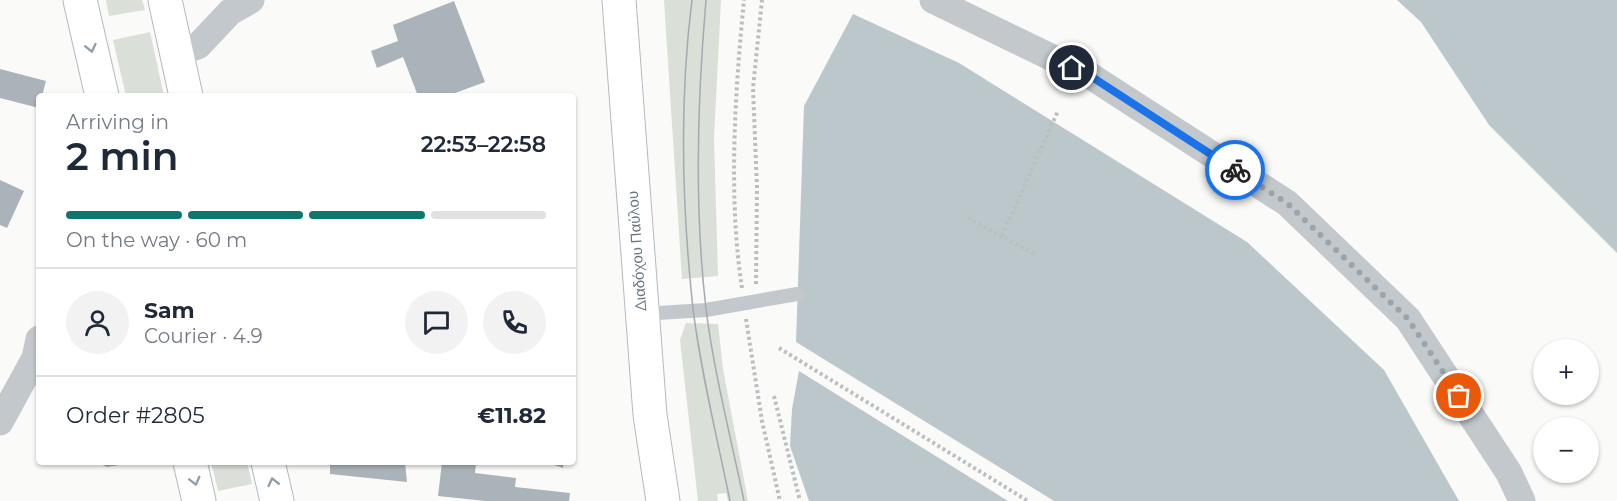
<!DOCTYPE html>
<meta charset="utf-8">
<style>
body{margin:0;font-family:Montserrat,sans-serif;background:#f2f2f3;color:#1f2937;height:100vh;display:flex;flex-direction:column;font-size:22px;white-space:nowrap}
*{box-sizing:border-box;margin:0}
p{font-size:20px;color:#747a83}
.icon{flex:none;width:33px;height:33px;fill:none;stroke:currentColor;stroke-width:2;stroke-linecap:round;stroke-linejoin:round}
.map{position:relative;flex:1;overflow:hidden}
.sheet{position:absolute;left:36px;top:93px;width:540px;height:372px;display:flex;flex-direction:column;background:#fff;border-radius:6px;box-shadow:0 2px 4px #0004}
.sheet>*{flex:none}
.fabs{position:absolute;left:1533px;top:339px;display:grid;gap:12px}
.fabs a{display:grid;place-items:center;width:66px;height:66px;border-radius:50%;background:#fff;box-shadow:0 2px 4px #0004;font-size:30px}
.pin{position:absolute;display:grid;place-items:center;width:51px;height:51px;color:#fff;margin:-26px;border:3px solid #fff;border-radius:50%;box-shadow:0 2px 6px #0007}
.courier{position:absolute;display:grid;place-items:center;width:60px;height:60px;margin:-30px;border:4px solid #1a73e8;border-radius:50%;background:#fff;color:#222;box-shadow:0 2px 8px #0007}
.head em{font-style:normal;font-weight:600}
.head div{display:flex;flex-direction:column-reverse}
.head{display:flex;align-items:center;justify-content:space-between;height:102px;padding:0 30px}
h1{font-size:39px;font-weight:600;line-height:45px}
.bar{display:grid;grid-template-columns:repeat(4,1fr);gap:9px 6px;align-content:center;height:72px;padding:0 30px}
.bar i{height:8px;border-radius:4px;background:#e0e1e3}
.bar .on{background:#0f766e}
.bar p{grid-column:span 4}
.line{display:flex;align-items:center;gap:15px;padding:0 30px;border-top:2px solid #e0e1e3}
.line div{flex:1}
.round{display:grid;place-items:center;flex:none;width:63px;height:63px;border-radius:32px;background:#f2f2f3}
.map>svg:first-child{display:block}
</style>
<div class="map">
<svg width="1617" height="501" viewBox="0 0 1617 501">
<rect width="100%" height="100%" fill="#fafaf8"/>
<g fill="#dadfd7">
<path d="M106 0H142L145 10 109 16Z"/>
<path d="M664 0H721L714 138 718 276 682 279Z"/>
<path d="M150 32 164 96H126L113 40Z"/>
<path d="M686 323 718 324 723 369 748 501H728L726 493 717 494 718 501H698L680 340Z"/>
<path d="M211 462H247L252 484 218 491Z"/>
</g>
<g fill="#bbc7cb">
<path d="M1397 0H1617V253L1489 125 1421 22Z"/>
<path d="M853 14 959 63 1247 242 1384 370 1459 501H1054L796 342 804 106Z"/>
<path d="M799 371 1008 501H809L790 446 792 409Z"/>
</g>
<g fill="#aab3b9">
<path d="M454 1 485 82 447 96H418L403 57 377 68 371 51 398 41 393 25Z"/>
<path d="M0 69 46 81 42 96H39V108L0 98Z"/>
<path d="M0 180 24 191 7 228 0 225Z"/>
<path d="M96 462H132V463L107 467Z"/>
<path d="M330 462H405L407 482 330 474Z"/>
<path d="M442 462H476L475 473 516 478 515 487 570 493 569 501H486L438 496Z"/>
<path d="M545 462H564L563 468Z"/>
</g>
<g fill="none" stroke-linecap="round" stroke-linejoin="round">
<defs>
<path id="secondary" d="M619 0 650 415 663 501"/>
<g id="highway">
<path d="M80 0 102 96"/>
<path d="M165 0 186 96"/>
<path d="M190 462 199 501"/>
<path d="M268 462 277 501"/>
</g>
</defs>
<use href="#secondary" stroke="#b3babf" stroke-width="35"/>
<use href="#highway" stroke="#b4b9bd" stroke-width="35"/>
<g stroke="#bbbfc2" stroke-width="4" stroke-dasharray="3 3" stroke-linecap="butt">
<path d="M968 218 1036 255"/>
<path d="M1002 236 1058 111"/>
<path d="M756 284 757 188 753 88 762 0"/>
<path d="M742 288C728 197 735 92 744 0"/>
<path d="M746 319 762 421 780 501"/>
<path d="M779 348 1028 501"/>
<path d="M774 396 800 501"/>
</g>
<path stroke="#c3c8cc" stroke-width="14" d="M642 314 706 310 797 294"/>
<g stroke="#c3c8cc" stroke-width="27">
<path d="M933 0 1092 77 1287 203 1408 319 1509 473 1522 501"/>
<path d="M176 53 198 46 230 12 251 0"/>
<path d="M0 422 35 358 39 339"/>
</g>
<use href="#secondary" stroke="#fff" stroke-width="33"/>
<use href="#highway" stroke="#fff" stroke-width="33"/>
<g stroke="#a2aab0" stroke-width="1.5">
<path d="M692 0C679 102 682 207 693 309 701 373 717 437 730 501"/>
<path d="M706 0C697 103 694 206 706 309 714 373 731 438 744 501"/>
</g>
</g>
<defs><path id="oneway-chevron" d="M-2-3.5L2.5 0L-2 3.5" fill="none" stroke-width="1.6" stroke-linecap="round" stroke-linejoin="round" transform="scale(1.5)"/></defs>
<g stroke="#939fa8">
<use href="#oneway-chevron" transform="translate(91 48) rotate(77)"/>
<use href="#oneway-chevron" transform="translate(195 481) rotate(76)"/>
<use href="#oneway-chevron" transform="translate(273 482) rotate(-103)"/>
</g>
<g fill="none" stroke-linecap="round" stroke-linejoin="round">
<path stroke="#99a4ac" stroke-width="6" stroke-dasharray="0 10.8" d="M1235 170 1287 203 1408 319 1459 396"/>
<path stroke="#1a73e8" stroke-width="8" d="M1072 68 1092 77 1235 170"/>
</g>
<g text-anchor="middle" stroke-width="6" stroke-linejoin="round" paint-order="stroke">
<g font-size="15" fill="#657683" stroke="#fff">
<text transform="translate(637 251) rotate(-94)" y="5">Διαδόχου Παύλου</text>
</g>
</g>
</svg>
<div class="fabs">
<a>+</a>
<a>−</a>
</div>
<div class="pin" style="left:1459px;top:396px;background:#ea580c"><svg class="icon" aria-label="bag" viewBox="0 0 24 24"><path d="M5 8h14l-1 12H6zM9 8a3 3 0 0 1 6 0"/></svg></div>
<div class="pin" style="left:1072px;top:68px;background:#1f2937"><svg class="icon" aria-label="home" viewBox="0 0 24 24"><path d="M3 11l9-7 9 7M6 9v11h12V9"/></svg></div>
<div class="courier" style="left:1235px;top:170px"><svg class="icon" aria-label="bike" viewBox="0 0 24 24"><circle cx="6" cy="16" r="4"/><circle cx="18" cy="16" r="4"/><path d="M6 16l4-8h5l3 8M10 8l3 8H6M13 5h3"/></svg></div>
<section class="sheet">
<div class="head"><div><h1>2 min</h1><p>Arriving in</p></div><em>22:53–22:58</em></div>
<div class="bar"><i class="on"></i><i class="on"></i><i class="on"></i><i></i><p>On the way · 60 m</p></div>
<div class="line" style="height:108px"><a class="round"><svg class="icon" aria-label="person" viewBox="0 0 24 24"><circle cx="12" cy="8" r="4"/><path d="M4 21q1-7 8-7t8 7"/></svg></a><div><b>Sam</b><p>Courier · 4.9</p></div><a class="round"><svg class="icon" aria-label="chat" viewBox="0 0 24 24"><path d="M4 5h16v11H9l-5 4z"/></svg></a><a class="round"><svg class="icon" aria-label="phone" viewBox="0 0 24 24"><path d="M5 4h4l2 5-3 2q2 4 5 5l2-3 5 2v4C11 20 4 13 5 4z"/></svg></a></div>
<div class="line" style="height:78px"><div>Order #2805</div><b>€11.82</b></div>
</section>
</div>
